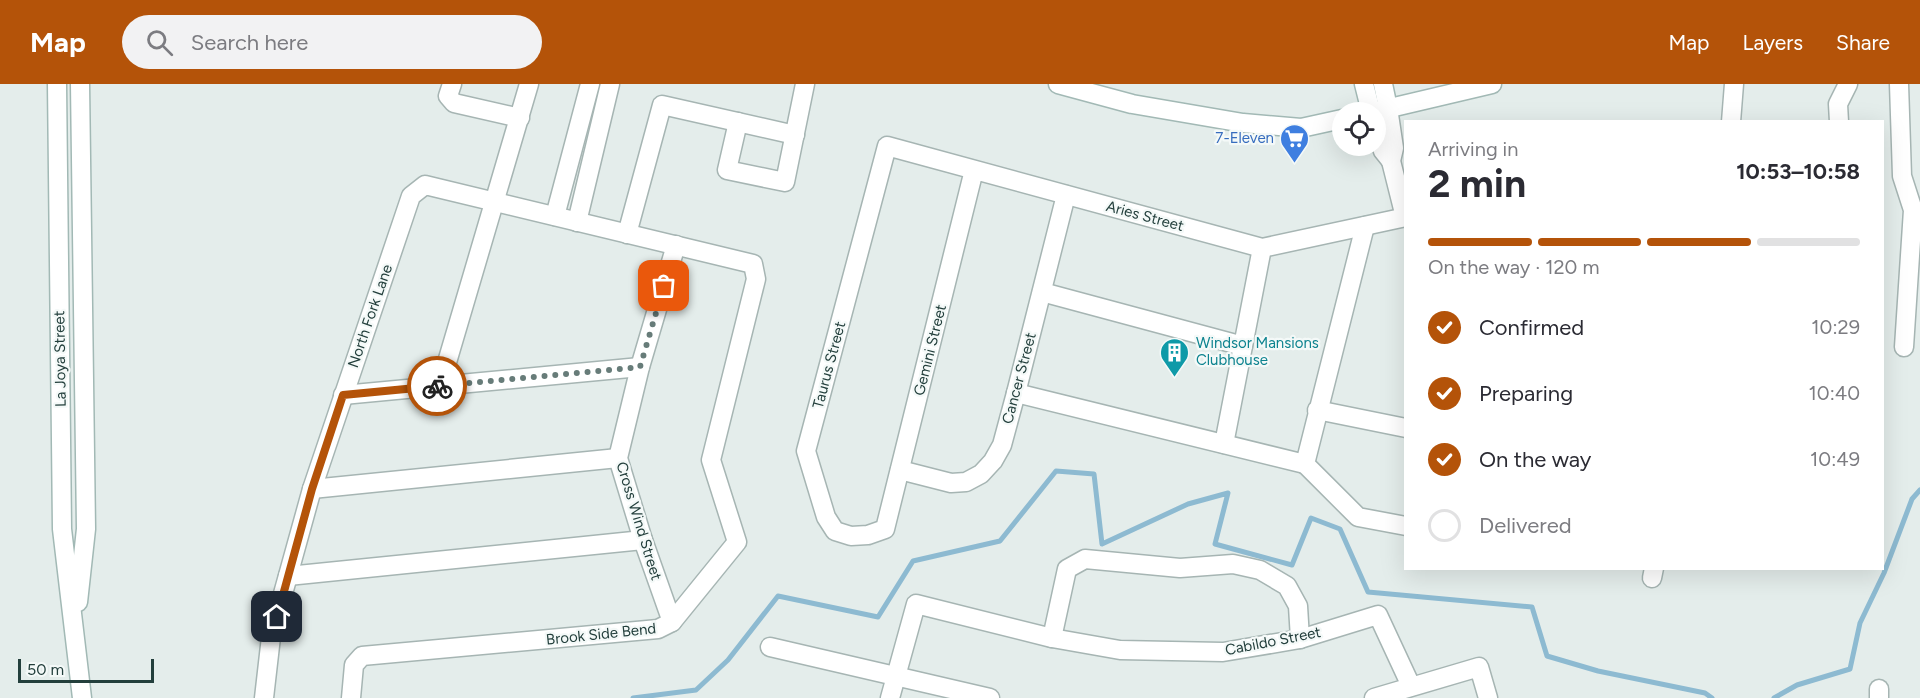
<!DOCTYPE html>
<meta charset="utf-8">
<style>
body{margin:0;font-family:Figtree,sans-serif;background:#f2f2f3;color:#2b2b33;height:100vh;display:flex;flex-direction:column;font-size:22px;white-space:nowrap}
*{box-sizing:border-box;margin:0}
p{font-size:20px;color:#7c7c81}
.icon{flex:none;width:33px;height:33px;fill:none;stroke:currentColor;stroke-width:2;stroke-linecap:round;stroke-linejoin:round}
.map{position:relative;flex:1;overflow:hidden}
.panel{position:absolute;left:1404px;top:36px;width:480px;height:450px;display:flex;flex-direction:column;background:#fff;border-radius:0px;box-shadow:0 6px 24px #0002}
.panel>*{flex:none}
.fabs{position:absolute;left:1332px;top:18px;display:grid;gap:12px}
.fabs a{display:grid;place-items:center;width:54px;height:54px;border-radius:50%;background:#fff;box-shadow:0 6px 24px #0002;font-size:30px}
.scale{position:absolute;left:18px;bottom:15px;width:136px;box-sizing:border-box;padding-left:6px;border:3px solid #233f3c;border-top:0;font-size:16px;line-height:21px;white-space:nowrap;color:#233f3c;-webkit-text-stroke:4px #f4f9f8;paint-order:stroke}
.pin{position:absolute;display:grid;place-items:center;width:51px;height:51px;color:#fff;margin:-26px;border-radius:12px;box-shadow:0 3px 9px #0006}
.courier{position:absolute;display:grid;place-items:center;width:60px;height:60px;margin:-30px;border:4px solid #b45309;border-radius:50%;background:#fff;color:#222;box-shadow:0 2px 8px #0007}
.headline em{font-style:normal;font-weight:700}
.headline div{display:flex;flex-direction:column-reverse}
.headline{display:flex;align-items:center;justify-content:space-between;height:102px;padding:0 24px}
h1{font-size:39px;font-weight:700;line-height:45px}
.bar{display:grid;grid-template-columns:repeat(4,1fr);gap:9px 6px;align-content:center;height:72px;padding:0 24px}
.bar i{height:8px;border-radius:4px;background:#e1e1e2}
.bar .current{background:#b45309}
.bar p{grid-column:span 4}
ol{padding:0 24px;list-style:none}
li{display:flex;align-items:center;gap:18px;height:66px}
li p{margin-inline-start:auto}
li .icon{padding:6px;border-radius:50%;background:#b45309;color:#fff;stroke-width:4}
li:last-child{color:#7c7c81}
li i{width:33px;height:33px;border:3px solid #e1e1e2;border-radius:50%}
header{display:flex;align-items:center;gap:36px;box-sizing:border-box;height:84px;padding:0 30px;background:#b45309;color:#fff}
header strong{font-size:28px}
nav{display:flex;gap:33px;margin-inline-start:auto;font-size:21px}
.search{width:420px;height:54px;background:#f2f2f3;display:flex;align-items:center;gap:15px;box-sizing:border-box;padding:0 21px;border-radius:33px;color:#7c7c81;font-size:22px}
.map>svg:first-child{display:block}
</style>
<header>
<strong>Map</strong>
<div class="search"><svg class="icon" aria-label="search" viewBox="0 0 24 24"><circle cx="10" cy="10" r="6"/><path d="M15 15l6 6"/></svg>Search here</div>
<nav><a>Map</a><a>Layers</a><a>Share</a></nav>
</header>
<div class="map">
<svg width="1920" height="614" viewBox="0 0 1920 614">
<rect width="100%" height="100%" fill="#e4edeb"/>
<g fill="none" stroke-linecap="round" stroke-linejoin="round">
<g stroke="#8dbad1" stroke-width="5">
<path d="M633 614 696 606 728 576 778 512 878 533 913 477 1000 457 1056 387 1094 390 1102 460 1188 420 1228 409 1215 460 1292 481 1311 434 1340 445 1368 508 1532 523 1547 572 1598 587 1705 609 1712 614"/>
<path d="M1774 614 1797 601 1850 585 1860 539 1884 489 1912 415 1920 406"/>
</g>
<defs>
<g id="street">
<path d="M452 0 448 12 454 19 520 34"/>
<path d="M1899 0 1902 92 1913 126 1904 263"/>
<path d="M1388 24 1394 64 1391 77 1405 133"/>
<path d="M738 38 727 86 785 98 805 0"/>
<path d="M1731 38 1734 0"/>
<path d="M1839 38 1838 20 1848 0"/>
<path d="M1376 45 1383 67 1391 77"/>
<path d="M974 86 885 445 868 451 851 452 835 447 826 433 806 367 887 62 1262 164 1406 133"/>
<path d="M555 132 590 0"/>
<path d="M577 138 610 0"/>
<path d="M627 150 662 21 795 51"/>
<path d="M1042 208 1243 262"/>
<path d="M440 302 529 0"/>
<path d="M1016 309 1305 380"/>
<path d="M343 311 640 283"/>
<path d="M1317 326 1406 344"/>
<path d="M1224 360 1262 164"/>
<path d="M1305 380 1365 142"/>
<path d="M1305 380 1358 433 1406 442"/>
<path d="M900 386 951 399 966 398 981 390 993 377 1002 361 1016 309 1066 111"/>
<path d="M312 405 618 374"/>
<path d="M288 492 643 456"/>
<path d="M1652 494 1654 484"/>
<path d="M672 538 643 456 618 374 640 283 676 161"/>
<path d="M1052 554 1067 485 1085 475 1180 484 1233 480 1260 486 1287 502 1298 522 1300 555"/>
<path d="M770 563 990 614"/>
<path d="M1879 605V614"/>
<path d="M264 614 271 553 312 405 411 112 425 101 753 180 756 195 711 376 737 458 672 538 658 545 362 572 354 581 351 614"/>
<path d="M890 614 916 520 1052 554 1120 566 1223 568 1300 555 1378 531 1411 602"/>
<path d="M1374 614 1479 583 1488 614"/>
</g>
<g id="secondary">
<path d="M57 0 62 445 82 614"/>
<path d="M1058 0 1132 20 1243 39 1301 44 1342 35"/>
<path d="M1364 0 1371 28"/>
<path d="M1383 0 1388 24"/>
<path d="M1373 28 1492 0"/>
<path d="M78 518 86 445 80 0"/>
</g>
</defs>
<use href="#street" stroke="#a6b5b3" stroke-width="21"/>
<use href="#secondary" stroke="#a2b9b5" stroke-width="21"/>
<use href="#street" stroke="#fff" stroke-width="18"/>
<use href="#secondary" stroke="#fff" stroke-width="18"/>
</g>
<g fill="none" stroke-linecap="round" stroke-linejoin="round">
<path stroke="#677c79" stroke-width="6" stroke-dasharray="0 10.8" d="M437 302 640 283 664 202"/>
<path stroke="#b45309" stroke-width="8" d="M277 533 312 405 343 311 437 302"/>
</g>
<defs>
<symbol id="supermarket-pin" viewBox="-11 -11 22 30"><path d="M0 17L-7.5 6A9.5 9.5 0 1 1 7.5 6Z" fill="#3f7fe0" stroke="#f4f9f8"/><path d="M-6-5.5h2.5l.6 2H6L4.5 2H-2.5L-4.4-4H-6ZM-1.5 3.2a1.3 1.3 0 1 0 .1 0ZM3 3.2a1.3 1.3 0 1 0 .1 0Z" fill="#fff"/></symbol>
<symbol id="building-pin" viewBox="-11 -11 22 30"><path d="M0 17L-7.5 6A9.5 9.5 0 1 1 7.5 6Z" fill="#0f9aa8" stroke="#f4f9f8"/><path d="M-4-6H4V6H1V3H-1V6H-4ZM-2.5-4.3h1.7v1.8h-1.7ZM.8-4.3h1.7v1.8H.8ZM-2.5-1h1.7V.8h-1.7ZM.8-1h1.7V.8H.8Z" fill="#fff"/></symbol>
</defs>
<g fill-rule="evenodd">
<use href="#supermarket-pin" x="1278" y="38" width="33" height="45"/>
<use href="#building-pin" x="1158" y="252" width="33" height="45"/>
</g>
<g text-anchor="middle" stroke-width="4.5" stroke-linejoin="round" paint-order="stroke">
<g font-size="15" fill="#366cbe" stroke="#f4f9f8" text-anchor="end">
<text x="1274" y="59">7-Eleven</text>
</g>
<g font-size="15" fill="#233f3c" stroke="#f4f9f8">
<text transform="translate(1145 132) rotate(15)" y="5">Aries Street</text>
<text transform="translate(370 232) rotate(-71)" y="5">North Fork Lane</text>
<text transform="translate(930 266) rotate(-76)" y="5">Gemini Street</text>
<text transform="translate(60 275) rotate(-91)" y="5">La Joya Street</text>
<text transform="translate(829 281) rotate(-75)" y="5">Taurus Street</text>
<text transform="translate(1019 294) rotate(-75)" y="5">Cancer Street</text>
<text transform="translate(639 437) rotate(73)" y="5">Cross Wind Street</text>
<text transform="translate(601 550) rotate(-6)" y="5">Brook Side Bend</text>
<text transform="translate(1273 557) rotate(-11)" y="5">Cabildo Street</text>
</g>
<g font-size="15" fill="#0d838f" stroke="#f4f9f8" text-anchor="start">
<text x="1196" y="264">Windsor Mansions<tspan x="1196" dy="17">Clubhouse</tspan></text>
</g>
</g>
</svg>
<div class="fabs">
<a><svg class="icon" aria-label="locate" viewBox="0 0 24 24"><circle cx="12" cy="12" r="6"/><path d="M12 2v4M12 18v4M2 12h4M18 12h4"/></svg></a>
</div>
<div class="scale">50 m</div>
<div class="pin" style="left:664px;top:202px;background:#ea580c"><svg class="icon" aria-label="bag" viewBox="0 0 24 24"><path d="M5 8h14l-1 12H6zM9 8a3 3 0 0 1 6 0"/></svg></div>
<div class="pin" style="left:277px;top:533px;background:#1f2937"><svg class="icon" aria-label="home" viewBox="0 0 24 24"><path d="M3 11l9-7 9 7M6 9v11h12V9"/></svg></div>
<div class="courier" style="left:437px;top:302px"><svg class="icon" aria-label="bike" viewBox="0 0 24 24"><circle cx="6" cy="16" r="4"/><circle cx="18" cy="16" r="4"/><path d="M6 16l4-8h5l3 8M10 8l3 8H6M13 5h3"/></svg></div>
<section class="panel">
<div class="headline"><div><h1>2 min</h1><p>Arriving in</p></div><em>10:53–10:58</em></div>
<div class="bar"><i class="current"></i><i class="current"></i><i class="current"></i><i></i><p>On the way · 120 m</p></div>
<ol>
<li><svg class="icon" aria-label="check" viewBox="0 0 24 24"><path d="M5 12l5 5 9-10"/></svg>Confirmed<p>10:29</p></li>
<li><svg class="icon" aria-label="check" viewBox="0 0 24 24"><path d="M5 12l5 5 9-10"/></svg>Preparing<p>10:40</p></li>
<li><svg class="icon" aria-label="check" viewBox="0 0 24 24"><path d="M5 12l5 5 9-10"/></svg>On the way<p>10:49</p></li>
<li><i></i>Delivered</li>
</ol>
</section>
</div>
